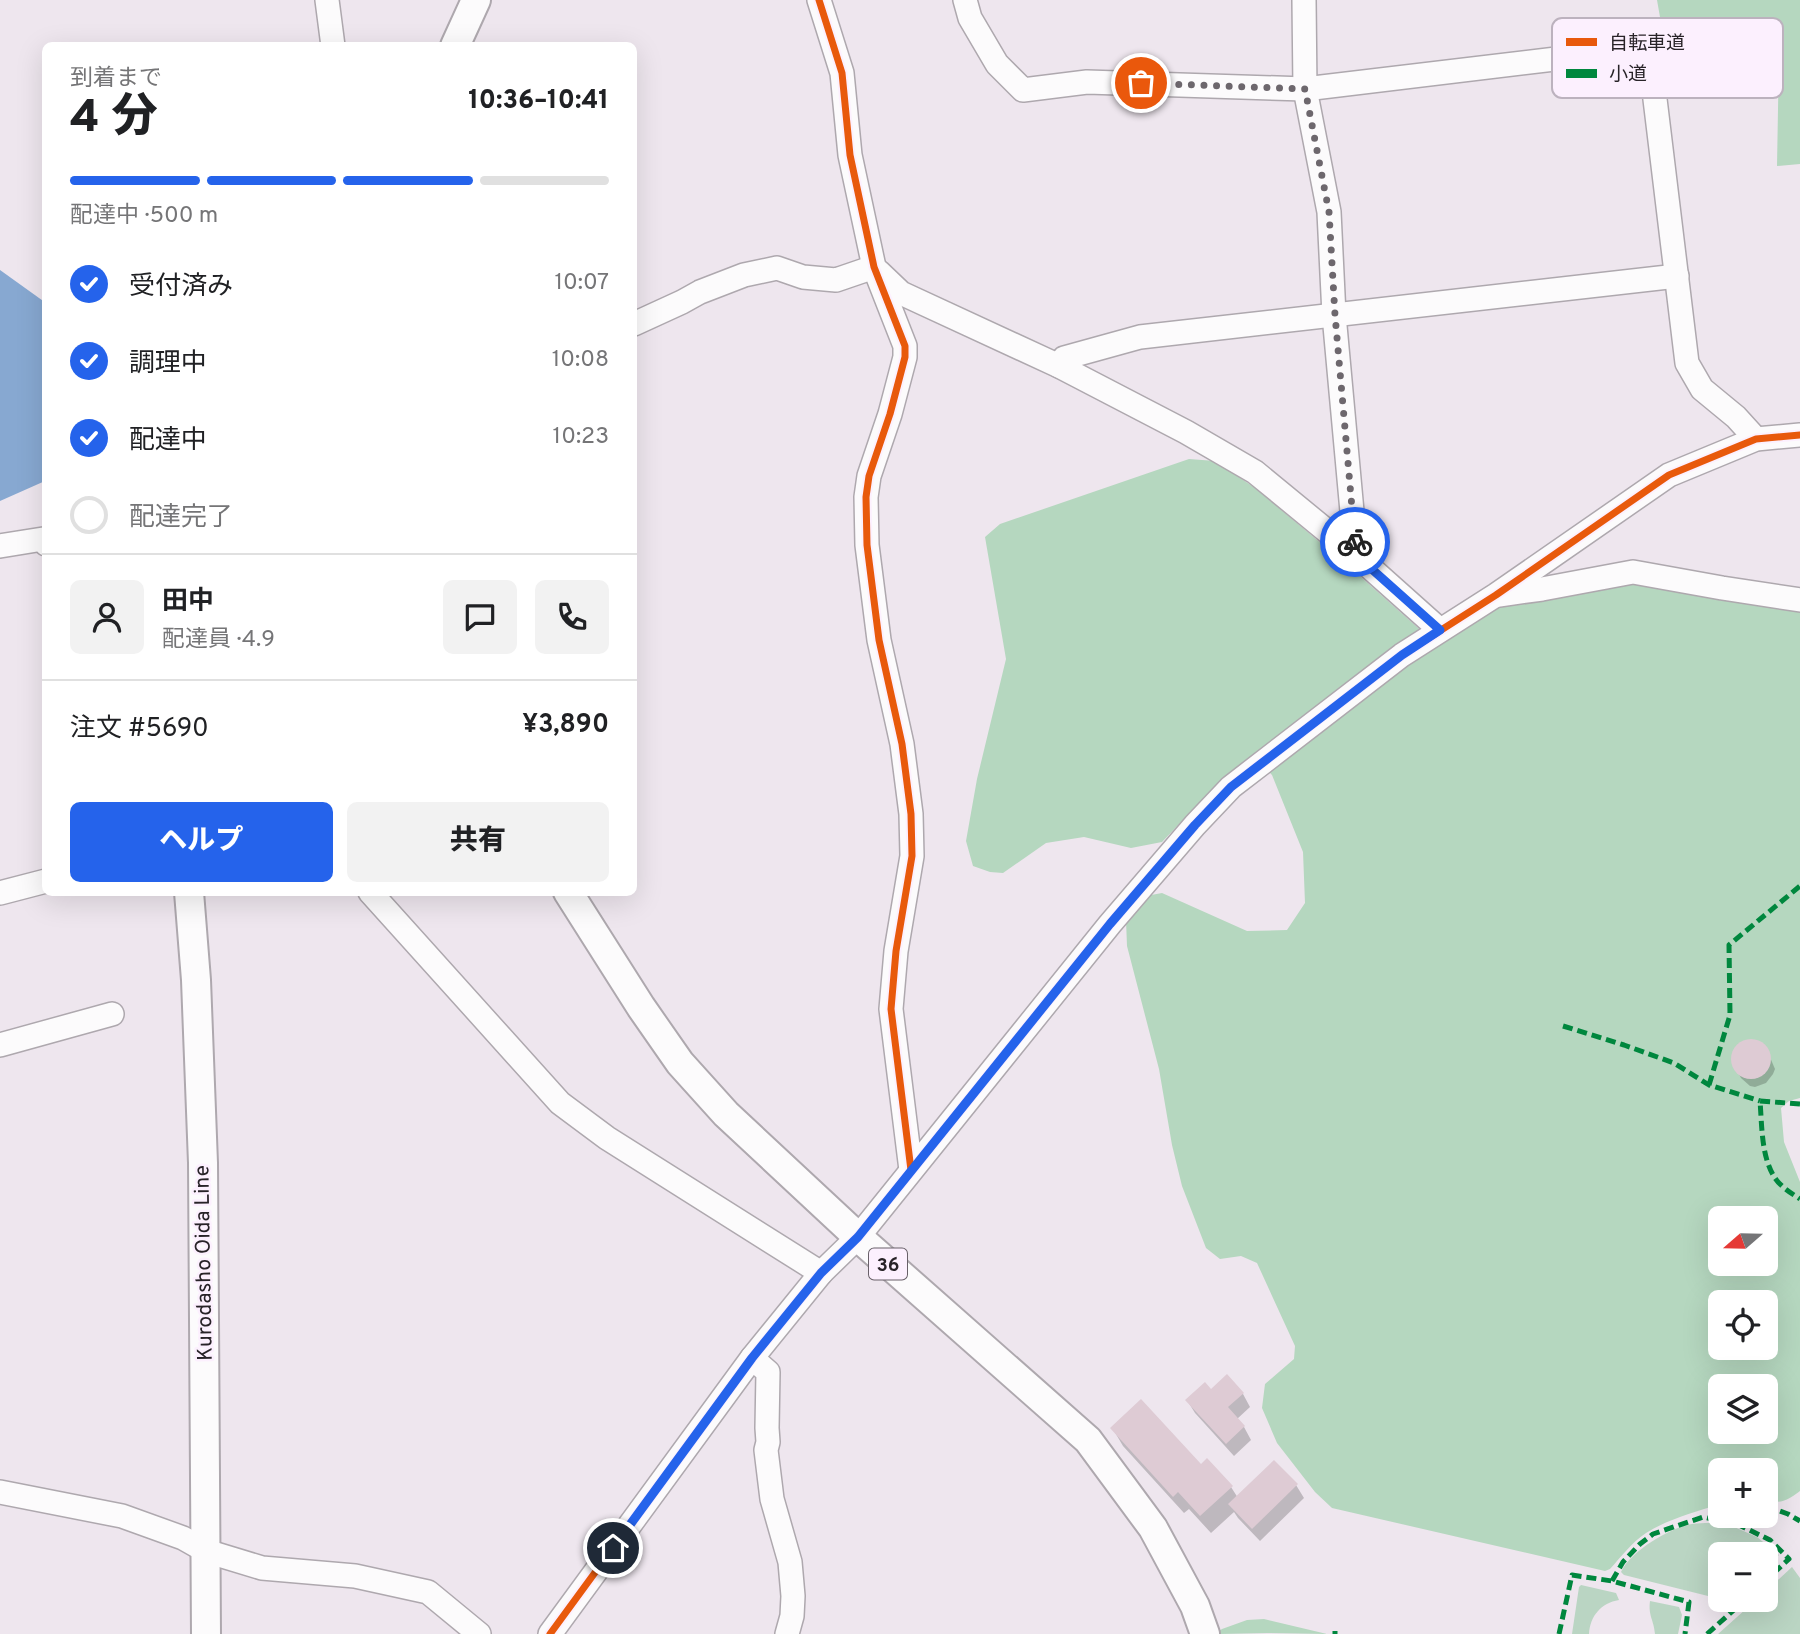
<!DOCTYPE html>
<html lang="ja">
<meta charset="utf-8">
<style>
body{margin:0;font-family:Overpass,"Noto Sans JP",sans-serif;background:#f2f2f2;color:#202124;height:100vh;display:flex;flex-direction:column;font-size:26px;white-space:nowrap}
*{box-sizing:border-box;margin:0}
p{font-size:23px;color:#757577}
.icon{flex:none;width:38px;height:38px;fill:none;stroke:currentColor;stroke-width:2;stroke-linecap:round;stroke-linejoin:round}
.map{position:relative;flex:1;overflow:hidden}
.details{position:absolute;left:42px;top:42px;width:595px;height:854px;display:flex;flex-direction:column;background:#fff;border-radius:10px;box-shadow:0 7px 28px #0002}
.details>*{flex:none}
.needle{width:46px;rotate:250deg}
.fabs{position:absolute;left:1708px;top:1206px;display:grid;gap:14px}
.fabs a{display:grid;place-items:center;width:70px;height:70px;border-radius:10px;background:#fff;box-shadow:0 7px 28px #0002;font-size:35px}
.pin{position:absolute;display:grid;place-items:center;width:60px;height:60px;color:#fff;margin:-30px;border:4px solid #fff;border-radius:50%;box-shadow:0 2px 7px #0007}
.courier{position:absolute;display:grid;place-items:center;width:70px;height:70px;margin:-35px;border:5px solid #2563eb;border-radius:50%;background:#fff;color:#222;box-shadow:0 2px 9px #0007}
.head em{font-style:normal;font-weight:800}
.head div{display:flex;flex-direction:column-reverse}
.head{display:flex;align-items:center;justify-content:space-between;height:119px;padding:0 28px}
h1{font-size:46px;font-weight:800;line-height:52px}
.bar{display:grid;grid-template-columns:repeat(4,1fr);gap:10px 7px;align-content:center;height:84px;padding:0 28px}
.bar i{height:9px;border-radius:5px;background:#e0e0e0}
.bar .on{background:#2563eb}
.bar p{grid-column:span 4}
.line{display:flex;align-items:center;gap:18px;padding:0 28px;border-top:2px solid #e0e0e0}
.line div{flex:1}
.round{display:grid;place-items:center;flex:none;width:74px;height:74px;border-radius:10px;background:#f2f2f2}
ol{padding:0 28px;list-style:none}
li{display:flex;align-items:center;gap:21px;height:77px}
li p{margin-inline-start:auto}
li .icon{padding:7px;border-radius:50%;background:#2563eb;color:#fff;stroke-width:4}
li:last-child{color:#757577}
li i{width:38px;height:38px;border:4px solid #e0e0e0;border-radius:50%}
.action{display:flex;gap:14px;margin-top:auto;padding:14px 28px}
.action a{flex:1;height:80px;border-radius:10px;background:#2563eb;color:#fff;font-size:28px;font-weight:800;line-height:80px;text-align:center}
.action a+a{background:#f2f2f2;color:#202124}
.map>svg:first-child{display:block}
</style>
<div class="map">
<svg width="1800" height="1634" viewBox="0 0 1800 1634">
<rect width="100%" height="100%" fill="#eee6ee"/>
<g fill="#bad5c3">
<path d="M1709 1523 1732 1526 1757 1537 1779 1555 1766 1568V1554H1720V1599L1624 1575 1621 1572C1631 1551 1669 1528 1692 1524 1698 1523 1704 1523 1709 1523Z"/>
<path d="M1792 1567 1800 1578V1634H1718L1756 1600H1766V1591Z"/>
<path d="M1581 1585 1616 1593 1619 1600C1601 1603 1590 1616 1589 1634H1572L1579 1587Z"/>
<path d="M1650 1601 1679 1607 1682 1615 1678 1634H1655C1654 1620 1648 1616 1650 1601Z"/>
</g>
<g fill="#b5d7bf" fill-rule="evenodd">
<path d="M1657 0H1800V164L1777 166 1779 52 1667 57Z"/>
<path d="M1189 459 1215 461 1255 488 1353 570 1435 643 1503 603 1624 582 1800 605V1098L1789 1101 1781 1108 1784 1142 1800 1182V1491C1788 1500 1781 1504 1766 1501V1470H1720V1504C1696 1512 1668 1519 1646 1533 1632 1542 1621 1557 1610 1569L1605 1571 1332 1508 1315 1492 1277 1443 1262 1408 1265 1384 1294 1359 1295 1346 1257 1263 1241 1256 1220 1259 1206 1248 1182 1186 1172 1145 1159 1069 1127 946 1126 920 1146 896 1162 893 1247 931 1287 930 1305 903 1303 852 1272 775 1255 757 1250 758 1224 777 1162 842 1131 848 1084 837 1046 843 1003 873 990 872 973 866 966 841 977 779 1006 659 985 537 1000 524ZM1720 1218H1766V1264H1720ZM1720 1302H1766V1348H1720ZM1720 1386H1766V1432H1720Z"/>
<path d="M1264 1619 1327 1634 1267 1633 1220 1634 1219 1631 1222 1629 1247 1620Z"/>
</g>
<path fill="#87a8d1" d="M0 270 46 303 45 481 0 501Z"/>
<g fill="#0003">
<path d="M1755 1041 1766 1048 1775 1069 1773 1074 1766 1083 1755 1087 1750 1086 1741 1078 1733 1063V1056L1738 1045 1743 1042Z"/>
<path d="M1211 1391 1243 1394 1250 1407 1237 1419 1244 1427 1251 1440 1234 1456 1195 1413 1187 1400Z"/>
<path d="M1113 1429 1201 1466 1231 1487 1238 1498 1296 1485 1304 1498 1260 1541 1238 1518 1234 1512 1211 1533 1189 1509 1184 1513 1123 1446Z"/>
</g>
<g fill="#decbd4">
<circle cx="1751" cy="1059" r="20"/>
<path d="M1227 1374 1244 1393 1228 1407 1245 1426 1226 1444 1185 1400 1205 1382 1211 1389Z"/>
<path d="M1141 1399 1201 1464 1207 1458 1233 1486 1200 1516 1178 1492 1173 1497 1110 1428Z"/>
<path d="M1274 1460 1298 1484 1252 1529 1228 1504Z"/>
</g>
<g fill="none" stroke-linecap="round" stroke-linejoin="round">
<defs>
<g id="minor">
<path d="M327 0 333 46"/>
<path d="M819 0 842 73 850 155 874 267 905 346V357L890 414 869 476 866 497 867 545 879 640 902 744 911 814 912 856 896 951 891 1009 911 1170"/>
<path d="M965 0 970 18 997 64 1023 90 1087 82 1305 89 1647 48 1650 58 1687 363 1702 389 1736 417 1756 439"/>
<path d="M1304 0 1305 89 1329 212 1334 315 1356 555"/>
<path d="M879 272 901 293 1059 366 1186 432 1255 472 1356 555 1440 630"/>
<path d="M634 324 682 302 700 292 744 275 777 268 803 277 836 280 874 267"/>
<path d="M1059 366 1064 358 1140 337 1677 276"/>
<path d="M0 546 43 539 46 544"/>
<path d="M1499 595 1542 589 1633 572 1722 588 1800 600"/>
<path d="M370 892 560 1103 607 1138 821 1273"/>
<path d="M0 893 46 881"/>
<path d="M0 1045 112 1014"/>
<path d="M752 1358 768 1372 767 1428 768 1442 766 1450 772 1499 790 1562 793 1596 792 1616 787 1634"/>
<path d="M0 1492 122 1516 183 1538 206 1551 262 1568 355 1576 428 1592 479 1634"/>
<path d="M550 1634 752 1358 821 1273 858 1237 1110 924 1195 825 1231 787 1402 655 1496 595 1669 475 1756 439 1800 435"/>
</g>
<g id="major">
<path d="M455 46 476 0"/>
<path d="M189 892 196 980 203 1163 206 1634"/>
<path d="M568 892 641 1007 680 1063 726 1114 858 1237 1088 1440 1153 1528 1195 1606 1205 1634"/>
</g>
</defs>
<use href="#minor" stroke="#aea8ae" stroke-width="26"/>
<use href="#major" stroke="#aea8ae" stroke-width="32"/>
<use href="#minor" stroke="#fcfbfc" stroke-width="23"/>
<use href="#major" stroke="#fcfbfc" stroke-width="28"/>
<g stroke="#00873e" stroke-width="5" stroke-dasharray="10 5" stroke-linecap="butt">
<path d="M1563 1026 1624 1045 1674 1063 1709 1085 1760 1101"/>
<path d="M1709 1085 1730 1015 1729 945 1800 886"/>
<path d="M1800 1104 1760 1101C1762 1125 1761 1157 1775 1178 1781 1187 1791 1193 1800 1199"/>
<path d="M1766 1506 1788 1514 1800 1521"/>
<path d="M1612 1581 1623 1562 1640 1544 1653 1534 1703 1517 1739 1525 1770 1540 1789 1559 1766 1580"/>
<path d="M1335 1634V1631"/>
<path d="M1559 1634 1572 1575 1612 1581 1689 1602 1685 1634"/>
<path d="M1707 1634 1745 1600"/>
</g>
<defs>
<g id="cycleway">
<path d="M819 0 842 73 850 155 874 267 905 346V357L890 414 869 476 866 497 867 545 879 640 902 744 911 814 912 856 896 951 891 1009 911 1170"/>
<path d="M550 1634 752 1358 821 1273 858 1237 1110 924 1195 825 1231 787 1402 655 1496 595 1669 475 1756 439 1800 435"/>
</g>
</defs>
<use href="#cycleway" stroke="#fcf0fe" stroke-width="11"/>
<use href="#cycleway" stroke="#e8590c" stroke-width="7"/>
</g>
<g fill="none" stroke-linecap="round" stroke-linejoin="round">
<path stroke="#6d676d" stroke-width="7" stroke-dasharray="0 12.6" d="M1141 83 1305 89 1329 212 1335 315 1355 542"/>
<path stroke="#2563eb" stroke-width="9" d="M613 1548 752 1358 821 1273 858 1237 1110 924 1195 825 1231 787 1402 655 1440 630 1356 555 1355 542"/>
</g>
<g text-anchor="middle" stroke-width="5" stroke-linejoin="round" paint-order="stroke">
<rect fill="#fcf0fe" stroke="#686068" stroke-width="2" x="869" y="1248.5" width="38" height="31" rx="5"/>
<g font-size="19" font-weight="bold" fill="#282328">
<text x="888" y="1271">36</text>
</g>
<g font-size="21" fill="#282328" stroke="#fcf0fe">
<text transform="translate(203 1263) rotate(-91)" y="7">Kurodasho Oida Line</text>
</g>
</g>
<rect x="1552" y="18" width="231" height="80" rx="10" fill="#fcf0fe" stroke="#bcb2be" stroke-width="2"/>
<rect x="1566" y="38" width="31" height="8" fill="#e8590c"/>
<rect x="1566" y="69" width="31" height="9" fill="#00873e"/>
<g font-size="19" fill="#282328">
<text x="1609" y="49">自転車道</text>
<text x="1609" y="80">小道</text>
</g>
</svg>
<div class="fabs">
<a><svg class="needle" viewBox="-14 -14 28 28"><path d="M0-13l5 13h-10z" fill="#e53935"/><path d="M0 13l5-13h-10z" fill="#757577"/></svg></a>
<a><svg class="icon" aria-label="locate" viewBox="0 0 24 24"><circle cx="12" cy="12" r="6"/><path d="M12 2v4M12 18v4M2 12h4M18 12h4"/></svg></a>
<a><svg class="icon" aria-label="layers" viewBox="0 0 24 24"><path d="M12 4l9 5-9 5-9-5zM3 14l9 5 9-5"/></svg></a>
<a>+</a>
<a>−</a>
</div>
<div class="pin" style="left:1141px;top:83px;background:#ea580c"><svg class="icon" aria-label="bag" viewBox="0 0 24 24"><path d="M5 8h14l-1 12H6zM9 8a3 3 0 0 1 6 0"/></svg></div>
<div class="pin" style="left:613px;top:1548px;background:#1f2937"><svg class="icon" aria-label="home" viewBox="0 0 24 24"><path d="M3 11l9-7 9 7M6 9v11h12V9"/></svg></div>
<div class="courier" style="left:1355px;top:542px"><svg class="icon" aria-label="bike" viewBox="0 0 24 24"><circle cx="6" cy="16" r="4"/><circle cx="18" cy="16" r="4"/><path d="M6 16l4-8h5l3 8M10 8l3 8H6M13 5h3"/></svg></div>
<section class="details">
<div class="head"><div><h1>4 分</h1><p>到着まで</p></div><em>10:36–10:41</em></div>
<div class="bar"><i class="on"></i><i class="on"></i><i class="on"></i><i></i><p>配達中 · 500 m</p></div>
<ol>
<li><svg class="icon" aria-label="check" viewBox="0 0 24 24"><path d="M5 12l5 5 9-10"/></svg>受付済み<p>10:07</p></li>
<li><svg class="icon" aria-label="check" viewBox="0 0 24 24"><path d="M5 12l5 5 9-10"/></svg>調理中<p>10:08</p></li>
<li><svg class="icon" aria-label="check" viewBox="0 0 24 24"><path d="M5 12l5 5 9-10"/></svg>配達中<p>10:23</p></li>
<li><i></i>配達完了</li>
</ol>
<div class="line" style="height:126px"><a class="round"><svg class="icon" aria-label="person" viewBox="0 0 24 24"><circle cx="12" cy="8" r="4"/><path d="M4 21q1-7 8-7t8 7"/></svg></a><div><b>田中</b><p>配達員 · 4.9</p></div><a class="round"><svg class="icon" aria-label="chat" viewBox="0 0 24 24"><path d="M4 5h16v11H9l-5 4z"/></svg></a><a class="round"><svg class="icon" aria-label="phone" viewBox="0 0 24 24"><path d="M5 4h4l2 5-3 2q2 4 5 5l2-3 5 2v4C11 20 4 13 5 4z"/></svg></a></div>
<div class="line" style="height:91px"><div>注文 #5690</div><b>¥3,890</b></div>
<div class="action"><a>ヘルプ</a><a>共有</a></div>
</section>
</div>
